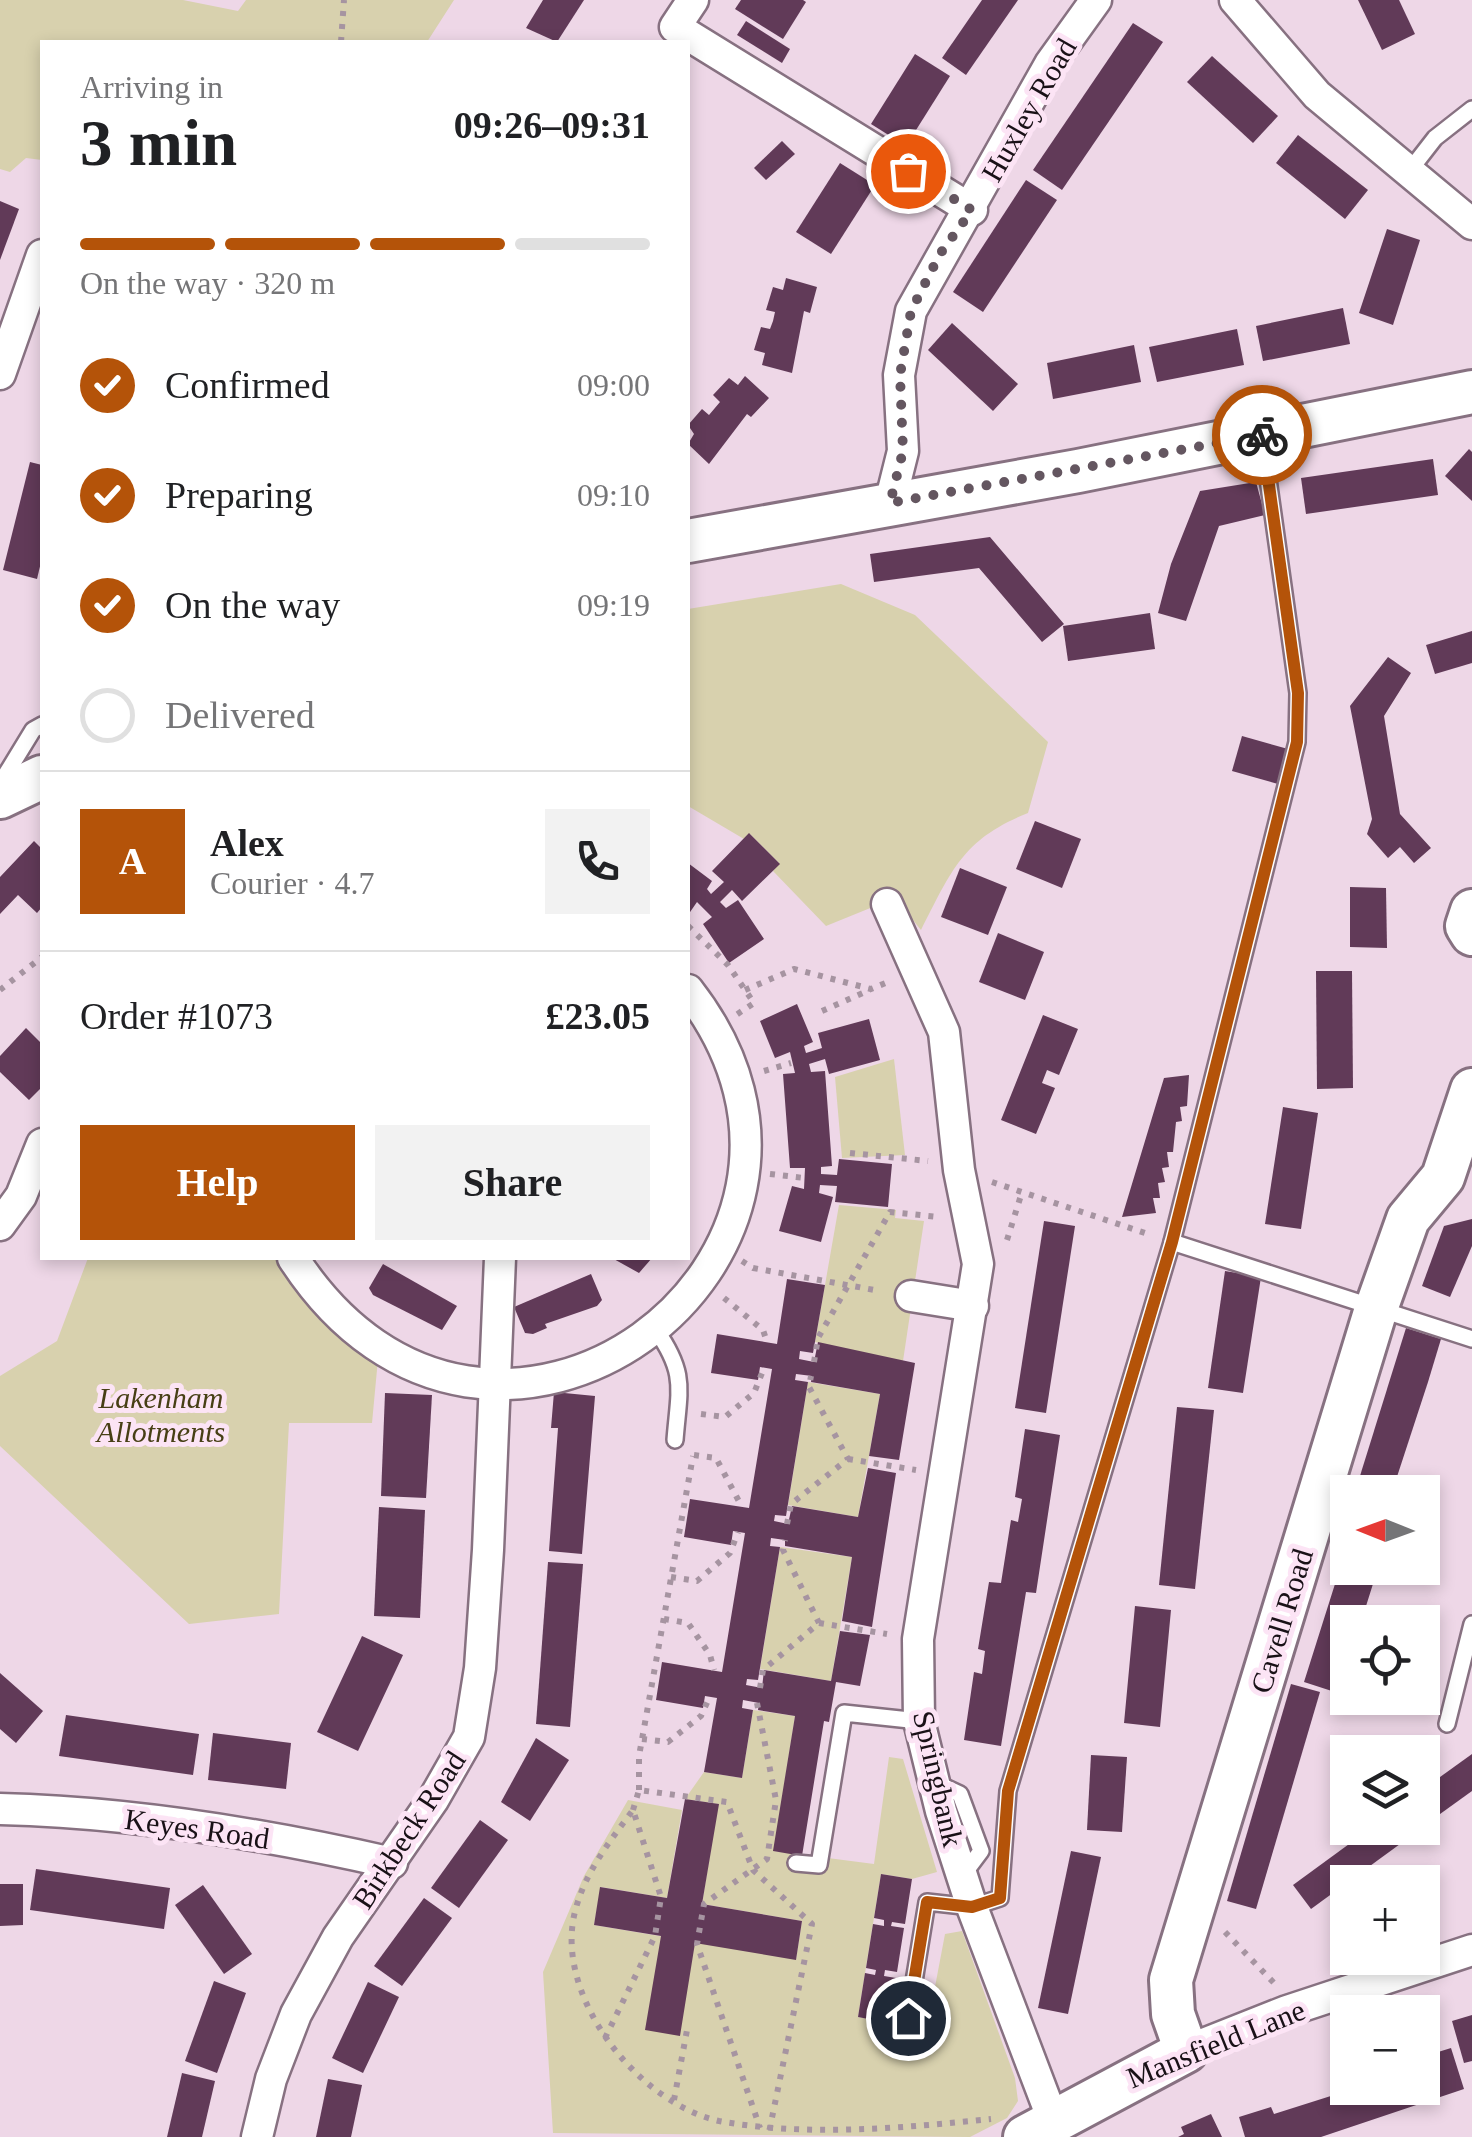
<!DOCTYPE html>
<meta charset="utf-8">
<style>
body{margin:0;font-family:"Times New Roman",serif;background:#f2f2f2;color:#202124;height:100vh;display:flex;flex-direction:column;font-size:38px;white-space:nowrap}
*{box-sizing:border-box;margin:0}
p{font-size:32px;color:#757577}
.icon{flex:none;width:55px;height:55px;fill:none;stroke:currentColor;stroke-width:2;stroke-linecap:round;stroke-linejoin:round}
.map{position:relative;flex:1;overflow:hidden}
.panel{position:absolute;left:40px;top:40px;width:650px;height:1220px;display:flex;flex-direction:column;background:#fff;border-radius:0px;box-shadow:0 5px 15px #0003}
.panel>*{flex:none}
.needle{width:65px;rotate:271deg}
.fabs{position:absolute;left:1330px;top:1475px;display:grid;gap:20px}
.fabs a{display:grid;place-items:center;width:110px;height:110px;border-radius:0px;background:#fff;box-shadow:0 5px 15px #0003;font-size:50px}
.pin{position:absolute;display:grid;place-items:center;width:85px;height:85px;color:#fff;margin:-42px;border:5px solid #fff;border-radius:50%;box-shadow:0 2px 10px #0007}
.courier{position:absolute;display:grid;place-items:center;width:100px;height:100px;margin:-50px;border:8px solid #b45309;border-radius:50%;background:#fff;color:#222;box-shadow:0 2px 12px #0007}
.overview em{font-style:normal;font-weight:700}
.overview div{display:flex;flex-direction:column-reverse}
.overview{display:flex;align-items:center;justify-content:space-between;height:170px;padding:0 40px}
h1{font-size:65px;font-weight:700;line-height:75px}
.bar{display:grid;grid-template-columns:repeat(4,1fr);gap:15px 10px;align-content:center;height:120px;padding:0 40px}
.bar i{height:12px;border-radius:8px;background:#e0e0e0}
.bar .current{background:#b45309}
.bar p{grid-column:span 4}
.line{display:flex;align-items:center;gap:25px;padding:0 40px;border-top:2px solid #e0e0e0}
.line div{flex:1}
.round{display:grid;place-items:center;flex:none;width:105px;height:105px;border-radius:0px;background:#f2f2f2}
ol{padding:0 40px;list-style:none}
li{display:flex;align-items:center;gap:30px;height:110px}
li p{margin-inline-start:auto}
li .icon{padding:10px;border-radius:50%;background:#b45309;color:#fff;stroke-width:4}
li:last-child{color:#757577}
li i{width:55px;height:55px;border:5px solid #e0e0e0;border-radius:50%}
.primary-button{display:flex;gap:20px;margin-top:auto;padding:20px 40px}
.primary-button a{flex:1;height:115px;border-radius:0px;background:#b45309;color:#fff;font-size:40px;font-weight:700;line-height:115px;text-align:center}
.primary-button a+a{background:#f2f2f2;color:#202124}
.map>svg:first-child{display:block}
</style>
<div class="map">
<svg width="1472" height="2137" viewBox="0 0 1472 2137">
<rect width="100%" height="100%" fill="#eed7e7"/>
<g fill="#d8d1ae">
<path d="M0 0H183L238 11 246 0H454L427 42H42V160L26 158 10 172 0 169Z"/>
<path d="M841 584 915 615 1048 742 1028 813C962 839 951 872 921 930L895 898 826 926 773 871 779 863 750 834 744 839 688 806V609Z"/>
<path d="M894 1059 905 1155 842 1158 835 1077Z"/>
<path d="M839 1205 896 1210 895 1218 924 1221 903 1361 815 1342Z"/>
<path d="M88 1258H277C297 1303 336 1334 378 1359L372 1423H289L279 1614 189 1624 0 1446V1376L57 1341Z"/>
<path d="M808 1382 880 1394 858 1517 788 1505Z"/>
<path d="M780 1547 852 1557 831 1681 760 1669Z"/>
<path d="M753 1710 795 1716 774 1851 874 1864 889 1757 903 1759 937 1872 912 1879 881 1874 858 2017 927 2029 945 1934 962 1931 1015 2078 1018 2101 1007 2118 970 2137 553 2133 543 1972 584 1876 628 1800 682 1810 667 1898 601 1887 594 1925 796 1959 802 1921 702 1904 718 1804 685 1799 704 1772 742 1778Z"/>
</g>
<g fill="#613a58">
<path d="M543 0H584L557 42 526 28Z"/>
<path d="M741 0H803L806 2 783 39 735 9Z"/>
<path d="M982 0H1018L966 75 942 58Z"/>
<path d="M1358 0H1399L1415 34 1382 50Z"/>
<path d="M746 21 790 49 782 63 737 35Z"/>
<path d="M1133 23 1163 42 1062 190 1033 170Z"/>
<path d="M915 54 950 76 906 146 871 124Z"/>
<path d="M1212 56 1278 116 1253 143 1187 82Z"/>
<path d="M1298 135 1368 190 1345 219 1276 163Z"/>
<path d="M782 141 795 154 766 180 754 168Z"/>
<path d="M840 163 875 185 831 254 796 232Z"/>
<path d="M1026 180 1057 200 983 312 953 292Z"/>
<path d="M0 201 19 209 0 260Z"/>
<path d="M1387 229 1420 240 1393 325 1359 313Z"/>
<path d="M786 278 817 287 810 313 804 311 792 373 762 365 765 353 754 350 761 327 770 329 773 321 775 312 766 310 773 287 783 290Z"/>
<path d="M1343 308 1350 344 1263 361 1256 326Z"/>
<path d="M952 323 1018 384 993 411 928 350Z"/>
<path d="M1237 329 1244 365 1157 382 1149 347Z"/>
<path d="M1134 345 1141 382 1053 399 1047 363Z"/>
<path d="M745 376 769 398 751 417 747 414 709 464 688 444 694 434 688 425 702 409 709 415 720 402 713 395 729 378 738 385Z"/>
<path d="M1469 449 1472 452V501L1445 476Z"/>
<path d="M1433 459 1438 495 1306 514 1301 478Z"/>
<path d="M30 462 42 465V558L37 579 3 570Z"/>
<path d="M1256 482 1265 515 1219 526 1186 621 1158 613 1171 564 1200 491Z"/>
<path d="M990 537 1064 624 1042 642 979 568 874 582 870 554Z"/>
<path d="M1150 613 1155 649 1068 661 1063 626Z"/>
<path d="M1472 631V663L1435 674 1426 645Z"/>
<path d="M1388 657 1411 673 1384 716 1400 814 1431 848 1414 863 1400 847 1388 858 1367 834 1372 819 1350 706Z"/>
<path d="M1242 736 1288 749 1278 784 1232 771Z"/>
<path d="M1035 821 1081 839 1062 888 1016 869Z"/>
<path d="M749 833 780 864 742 901 732 890 720 902 726 908 738 900 764 939 729 963 703 924 712 917 697 902 688 915V863L712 881 707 889 711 894 724 882 712 871Z"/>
<path d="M34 841 42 849V907L37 913 18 895 0 914V877Z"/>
<path d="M960 868 1007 887 988 935 941 917Z"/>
<path d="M1350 887 1386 888 1387 948 1350 947Z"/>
<path d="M998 933 1044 952 1025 1000 979 982Z"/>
<path d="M1316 971H1352L1353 1088 1317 1089Z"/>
<path d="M797 1004 813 1042 804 1046 806 1053 822 1048 818 1033 869 1019 880 1060 829 1074 825 1059 809 1064 811 1072 825 1071 832 1166 821 1167V1174L837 1175 839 1159 892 1164 888 1207 835 1202 837 1186 820 1185 819 1193 833 1197 821 1242 779 1231 792 1186 804 1189 805 1168H790L783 1074 795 1073 790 1052 775 1058 760 1021Z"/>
<path d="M1043 1015 1078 1029 1059 1075 1047 1070 1042 1083 1055 1088 1036 1134 1001 1120Z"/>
<path d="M26 1028 42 1044V1087L29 1100 0 1072V1056Z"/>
<path d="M1189 1075 1187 1106 1180 1107 1182 1121 1176 1122 1173 1152H1167L1169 1167 1162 1168 1165 1182 1158 1183 1160 1198H1153L1156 1213 1122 1217 1164 1078Z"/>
<path d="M1283 1107 1318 1113 1301 1229 1265 1224Z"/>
<path d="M1472 1219V1246L1450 1297 1422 1286 1444 1226Z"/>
<path d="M1044 1221 1075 1226 1046 1413 1015 1408Z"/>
<path d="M612 1258H652L639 1273Z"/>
<path d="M383 1264 457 1306 442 1330 373 1295 369 1288Z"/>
<path d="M1225 1271 1261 1277 1243 1393 1208 1388Z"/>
<path d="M591 1274 602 1300 597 1306 545 1324 547 1328 533 1334 525 1333 514 1307Z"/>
<path d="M787 1279 825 1285 813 1353 800 1351 799 1359 814 1362 818 1342 915 1363 899 1460 869 1456 880 1394 811 1382 812 1376 796 1374 795 1380 808 1382 786 1516 775 1515 774 1521 788 1524 792 1506 858 1517 868 1468 896 1473 872 1627 842 1621 852 1557 785 1546V1540L771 1538 770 1546 780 1547 758 1680 747 1679 746 1685 762 1688 764 1670 831 1681 840 1631 870 1635 860 1686 836 1682 829 1722 824 1721 802 1856 773 1851 795 1716 758 1710 759 1703 743 1700 742 1708 753 1710 742 1778 704 1772 717 1698 705 1696 703 1708 656 1700 662 1662 722 1672 745 1533 733 1531 731 1545 684 1537 690 1499 749 1508 772 1369 760 1367 758 1380 711 1373 717 1334 777 1344Z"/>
<path d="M1406 1328 1441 1339 1428 1382 1392 1492H1355Z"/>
<path d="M554 1392 595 1396 582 1554 549 1551 558 1428H551Z"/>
<path d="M385 1393 432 1395 426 1498 381 1496Z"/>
<path d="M1177 1407 1214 1410 1195 1589 1159 1585Z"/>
<path d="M1025 1429 1060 1435 1036 1593 1026 1592 1001 1746 964 1740 974 1672 982 1674 985 1651 978 1649 989 1582 1001 1583 1011 1520 1018 1522 1022 1499 1015 1497Z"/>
<path d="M379 1507 425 1510 420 1618 374 1616Z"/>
<path d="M1347 1546 1348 1568H1378L1361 1622H1348V1663L1338 1693 1304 1682Z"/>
<path d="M548 1562 583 1564 570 1727 536 1724Z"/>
<path d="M1135 1606 1171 1610 1160 1727 1124 1723Z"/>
<path d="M362 1636 403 1655 358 1751 317 1732Z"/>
<path d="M0 1673 43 1711 16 1743 0 1729Z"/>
<path d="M1291 1684 1320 1692 1256 1909 1227 1901Z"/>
<path d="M66 1715 199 1734 193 1775 59 1756Z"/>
<path d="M213 1733 291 1743 286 1789 208 1780Z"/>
<path d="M536 1738 569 1760 530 1821 501 1802Z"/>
<path d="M1472 1754V1791L1422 1827V1790Z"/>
<path d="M1091 1755 1127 1757 1122 1832 1087 1830Z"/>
<path d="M685 1799 719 1804 702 1904 802 1921 796 1960 695 1943 680 2036 645 2030 661 1936 594 1925 600 1887 667 1898Z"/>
<path d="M480 1820 508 1840 459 1908 431 1888Z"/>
<path d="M1371 1828H1422L1311 1909 1293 1885Z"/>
<path d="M1071 1851 1101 1857 1068 2014 1038 2008Z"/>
<path d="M36 1869 170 1888 164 1929 30 1910Z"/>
<path d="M881 1874 912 1879 905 1924 892 1922 891 1926 904 1928 897 1972 885 1970 884 1976 896 1978 889 2023 858 2017 865 1973 875 1975 876 1970 866 1968 873 1924 884 1926V1920L874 1918Z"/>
<path d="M0 1884H23V1925L0 1926Z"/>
<path d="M203 1885 252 1954 224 1974 175 1905Z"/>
<path d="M424 1898 452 1918 402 1986 374 1966Z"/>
<path d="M214 1981 246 1993 217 2073 185 2061Z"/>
<path d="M368 1982 399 1997 363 2073 332 2058Z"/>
<path d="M1472 2015V2061L1464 2063 1452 2021Z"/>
<path d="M1451 2048 1464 2089 1321 2137H1245L1239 2117 1271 2107 1274 2114 1356 2088H1422V2057Z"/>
<path d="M182 2073 215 2081 202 2137H167Z"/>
<path d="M328 2079 362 2085 351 2137H316Z"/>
<path d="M1211 2114 1222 2137H1178L1184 2134 1181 2127Z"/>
</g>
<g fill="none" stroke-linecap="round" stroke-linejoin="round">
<defs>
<g id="lane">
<path d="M1407 174 1435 138 1472 109"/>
<path d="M0 784 33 730 42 725"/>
<path d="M1172 1242 1472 1339"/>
<path d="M656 1330C687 1374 679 1389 675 1440"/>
<path d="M1447 1724 1472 1624"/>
<path d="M936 1783 960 1794 981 1851 963 1875"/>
<path d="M796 1863 819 1865 844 1713 919 1721"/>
<path d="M908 2018 927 1902 972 1907 1000 1898 1008 1791 1172 1242 1297 742 1298 693 1262 436"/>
</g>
<g id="street">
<path d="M693 0 675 27 972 210"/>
<path d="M1235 0 1317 95 1472 224"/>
<path d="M0 374 42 255"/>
<path d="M890 503 903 451 899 375 911 311 1050 64 1096 0"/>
<path d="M887 904 944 1032 959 1170 978 1264 918 1639 919 1721 941 1811 972 1907 1053 2120"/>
<path d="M0 1225 21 1196 42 1144"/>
<path d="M293 1258C489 1561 896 1256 688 990"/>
<path d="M911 1296 973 1306"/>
<path d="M0 1809C127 1812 269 1835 392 1863"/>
<path d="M1186 2051 1287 2011 1472 1950"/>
<path d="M257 2137 271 2079 296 2014 338 1937 433 1800 469 1737 480 1668 488 1550 500 1258"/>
</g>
<g id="secondary">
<path d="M688 541 1078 471 1472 392"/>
<path d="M0 797 42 777"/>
<path d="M1472 911 1467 926 1472 934"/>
<path d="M1025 2137 1186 2051 1173 2014 1171 1980 1376 1309 1408 1219 1443 1177 1472 1090"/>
</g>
</defs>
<use href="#lane" stroke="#877181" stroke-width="20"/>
<use href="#street" stroke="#877181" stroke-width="35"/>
<use href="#secondary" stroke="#877181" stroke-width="48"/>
<g stroke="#a694a1" stroke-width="6" stroke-dasharray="5 8" stroke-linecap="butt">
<path d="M341 42 344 0"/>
<path d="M688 926 728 965 754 1003 736 1015"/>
<path d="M0 990 42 957"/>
<path d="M745 990 794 969 871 989 888 982"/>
<path d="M822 1011 870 990"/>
<path d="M764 1071 791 1063"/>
<path d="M850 1153 928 1161"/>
<path d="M770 1174 804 1178"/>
<path d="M992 1182 1151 1235"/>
<path d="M1007 1240 1022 1192"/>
<path d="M742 1261 753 1268 880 1291"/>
<path d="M724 1298 763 1330 767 1342"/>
<path d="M814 1362 818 1338 890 1212 939 1217"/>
<path d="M701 1414 725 1417 754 1393 764 1368"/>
<path d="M694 1455 716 1458 742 1507"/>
<path d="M848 1459 916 1470"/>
<path d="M787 1524 791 1504 848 1459 809 1387 811 1376"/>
<path d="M671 1577 697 1581 730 1553 738 1532"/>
<path d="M664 1619 688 1623 710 1655 714 1670"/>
<path d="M819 1623 887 1634"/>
<path d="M760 1688 763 1670 819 1623 783 1550 785 1540"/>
<path d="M757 1703 776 1800 767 1859 704 1904 697 1944 760 2128"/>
<path d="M642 1739 668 1742 701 1716 710 1696"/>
<path d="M639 1790V1756L693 1456"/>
<path d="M633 1810 639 1790 727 1802 753 1870 812 1924 768 2137"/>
<path d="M1225 1932 1275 1984"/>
<path d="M605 2038 655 1936 661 1897 633 1810C610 1841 586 1871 576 1908 551 1993 637 2103 719 2121 805 2137 904 2128 991 2119"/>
<path d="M674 2100 687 2030"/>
</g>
<use href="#lane" stroke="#fff" stroke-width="15"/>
<use href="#street" stroke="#fff" stroke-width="30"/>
<use href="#secondary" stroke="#fff" stroke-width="42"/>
</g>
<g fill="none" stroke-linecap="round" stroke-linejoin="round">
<path stroke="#645660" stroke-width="10" stroke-dasharray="0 18" d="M908 171 972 210 940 254 911 311 900 375 903 451 890 503 1262 435"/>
<path stroke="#b45309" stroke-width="12" d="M908 2018 927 1902 972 1907 1000 1898 1008 1791 1172 1242 1297 742 1298 693 1262 435"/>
</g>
<g text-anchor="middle" stroke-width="10" stroke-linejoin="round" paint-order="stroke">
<g font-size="30" fill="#191117" stroke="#fce4f5">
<text transform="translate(1029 110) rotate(-60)" y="10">Huxley Road</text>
<text transform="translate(1282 1621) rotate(-73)" y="10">Cavell Road</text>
<text transform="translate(938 1779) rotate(77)" y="10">Springbank</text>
<text transform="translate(197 1829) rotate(8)" y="10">Keyes Road</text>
<text transform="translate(409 1830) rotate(-57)" y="10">Birkbeck Road</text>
<text transform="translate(1216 2044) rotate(-22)" y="10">Mansfield Lane</text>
</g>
<g font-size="30" font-style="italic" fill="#473f15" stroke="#fce4f5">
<text x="161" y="1408">Lakenham<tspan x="161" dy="34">Allotments</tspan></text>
</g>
</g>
</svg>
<div class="fabs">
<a><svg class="needle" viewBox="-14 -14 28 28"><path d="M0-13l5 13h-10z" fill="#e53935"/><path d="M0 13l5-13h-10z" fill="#757577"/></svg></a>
<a><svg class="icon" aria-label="locate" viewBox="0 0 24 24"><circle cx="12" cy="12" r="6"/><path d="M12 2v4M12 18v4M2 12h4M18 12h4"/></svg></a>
<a><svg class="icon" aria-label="layers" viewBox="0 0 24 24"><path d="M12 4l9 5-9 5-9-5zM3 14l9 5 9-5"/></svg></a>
<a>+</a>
<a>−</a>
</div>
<div class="pin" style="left:908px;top:171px;background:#ea580c"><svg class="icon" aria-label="bag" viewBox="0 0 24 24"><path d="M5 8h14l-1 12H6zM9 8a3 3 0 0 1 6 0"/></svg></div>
<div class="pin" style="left:908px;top:2018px;background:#1f2937"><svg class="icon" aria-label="home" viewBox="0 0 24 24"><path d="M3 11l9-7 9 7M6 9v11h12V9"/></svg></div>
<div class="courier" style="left:1262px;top:435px"><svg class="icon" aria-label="bike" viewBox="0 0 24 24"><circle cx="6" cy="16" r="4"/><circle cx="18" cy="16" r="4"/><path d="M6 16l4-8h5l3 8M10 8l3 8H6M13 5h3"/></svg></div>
<section class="panel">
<div class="overview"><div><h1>3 min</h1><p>Arriving in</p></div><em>09:26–09:31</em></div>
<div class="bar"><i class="current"></i><i class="current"></i><i class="current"></i><i></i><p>On the way · 320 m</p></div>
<ol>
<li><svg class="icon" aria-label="check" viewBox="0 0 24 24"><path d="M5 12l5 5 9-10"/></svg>Confirmed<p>09:00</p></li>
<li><svg class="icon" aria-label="check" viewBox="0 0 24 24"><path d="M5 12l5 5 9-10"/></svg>Preparing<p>09:10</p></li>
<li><svg class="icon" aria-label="check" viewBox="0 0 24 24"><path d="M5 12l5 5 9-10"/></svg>On the way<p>09:19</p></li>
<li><i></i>Delivered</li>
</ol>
<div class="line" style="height:180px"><b class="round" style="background:#b45309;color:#fff">A</b><div><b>Alex</b><p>Courier · 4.7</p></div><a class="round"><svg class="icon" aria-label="phone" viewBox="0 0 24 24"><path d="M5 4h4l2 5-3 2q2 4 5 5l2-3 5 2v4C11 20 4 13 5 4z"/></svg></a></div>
<div class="line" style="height:130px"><div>Order #1073</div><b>£23.05</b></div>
<div class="primary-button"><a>Help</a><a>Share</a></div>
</section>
</div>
